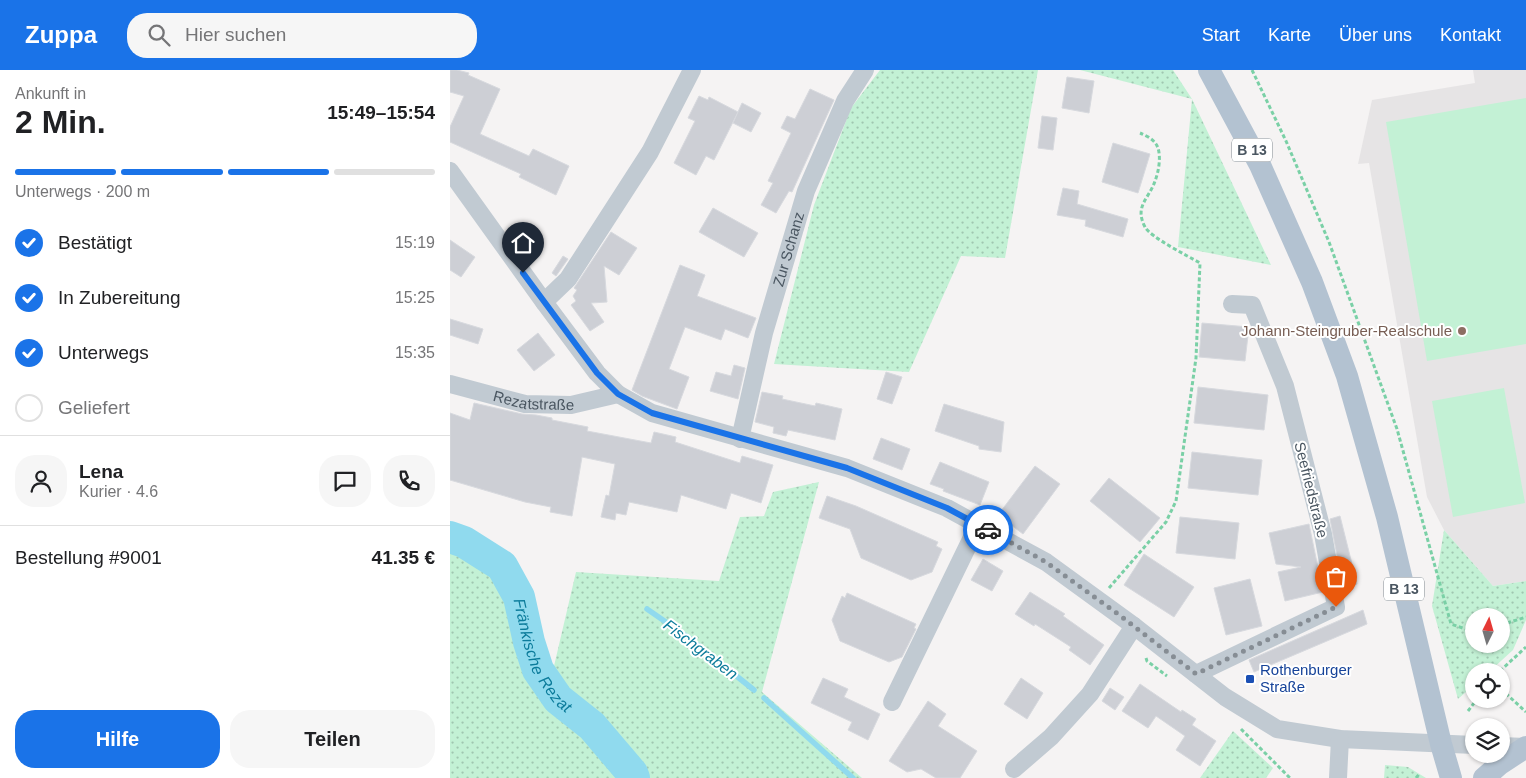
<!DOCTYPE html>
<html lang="de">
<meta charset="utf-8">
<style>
body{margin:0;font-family:Arial,sans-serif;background:#f6f6f6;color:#202124;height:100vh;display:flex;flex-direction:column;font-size:19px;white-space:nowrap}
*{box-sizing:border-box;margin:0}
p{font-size:16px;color:#757577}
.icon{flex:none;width:28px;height:28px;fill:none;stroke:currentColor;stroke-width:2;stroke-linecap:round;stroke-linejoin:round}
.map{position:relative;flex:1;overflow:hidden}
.drawer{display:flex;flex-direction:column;background:#fff;width:450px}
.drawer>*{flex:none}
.needle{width:32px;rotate:5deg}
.tools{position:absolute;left:1015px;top:538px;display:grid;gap:10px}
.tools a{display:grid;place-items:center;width:45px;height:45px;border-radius:50%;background:#fff;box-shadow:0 1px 4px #0004;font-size:25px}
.pin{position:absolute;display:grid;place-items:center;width:42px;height:42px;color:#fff;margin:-51px -21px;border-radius:50% 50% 50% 0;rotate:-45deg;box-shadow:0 0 5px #0007}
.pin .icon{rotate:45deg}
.courier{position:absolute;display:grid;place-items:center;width:50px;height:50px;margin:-25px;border:4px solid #1a73e8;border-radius:50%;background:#fff;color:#222;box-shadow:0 1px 6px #0007}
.head em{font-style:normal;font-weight:700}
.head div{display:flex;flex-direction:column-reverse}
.head{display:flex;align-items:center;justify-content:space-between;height:85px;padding:0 15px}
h1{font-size:32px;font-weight:700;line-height:38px}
.bar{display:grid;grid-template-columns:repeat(4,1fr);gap:8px 5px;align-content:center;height:60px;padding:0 15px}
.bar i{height:6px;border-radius:4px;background:#e0e0e0}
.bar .active{background:#1a73e8}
.bar p{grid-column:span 4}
.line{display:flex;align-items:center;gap:12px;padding:0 15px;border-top:1px solid #e0e0e0}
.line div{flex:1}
.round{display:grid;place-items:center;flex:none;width:52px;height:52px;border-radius:20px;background:#f6f6f6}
ol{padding:0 15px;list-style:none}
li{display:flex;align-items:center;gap:15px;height:55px}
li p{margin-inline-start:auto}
li .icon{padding:5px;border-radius:50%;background:#1a73e8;color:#fff;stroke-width:4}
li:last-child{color:#757577}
li i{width:28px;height:28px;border:2px solid #e0e0e0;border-radius:50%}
.action{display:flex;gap:10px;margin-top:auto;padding:10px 15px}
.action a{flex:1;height:58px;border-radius:20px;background:#1a73e8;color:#fff;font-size:20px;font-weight:700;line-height:58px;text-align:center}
.action a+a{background:#f6f6f6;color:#202124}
header{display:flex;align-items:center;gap:30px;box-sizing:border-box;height:70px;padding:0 25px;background:#1a73e8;color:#fff}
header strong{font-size:24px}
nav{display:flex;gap:28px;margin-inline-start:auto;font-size:18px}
.search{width:350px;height:45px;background:#f6f6f6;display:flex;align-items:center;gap:12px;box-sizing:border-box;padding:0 18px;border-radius:20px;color:#757577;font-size:19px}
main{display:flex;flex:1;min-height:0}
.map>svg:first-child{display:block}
</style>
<header>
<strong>Zuppa</strong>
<div class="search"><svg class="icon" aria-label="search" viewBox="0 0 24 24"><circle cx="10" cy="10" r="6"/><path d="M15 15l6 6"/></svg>Hier suchen</div>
<nav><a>Start</a><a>Karte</a><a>Über uns</a><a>Kontakt</a></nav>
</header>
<main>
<section class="drawer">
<div class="head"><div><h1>2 Min.</h1><p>Ankunft in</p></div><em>15:49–15:54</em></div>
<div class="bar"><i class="active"></i><i class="active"></i><i class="active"></i><i></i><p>Unterwegs · 200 m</p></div>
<ol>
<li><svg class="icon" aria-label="check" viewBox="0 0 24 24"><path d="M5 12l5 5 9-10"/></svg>Bestätigt<p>15:19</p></li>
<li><svg class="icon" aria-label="check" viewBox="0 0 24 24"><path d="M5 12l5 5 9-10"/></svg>In Zubereitung<p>15:25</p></li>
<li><svg class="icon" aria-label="check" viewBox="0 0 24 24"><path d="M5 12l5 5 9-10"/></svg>Unterwegs<p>15:35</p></li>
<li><i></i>Geliefert</li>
</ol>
<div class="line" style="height:90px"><a class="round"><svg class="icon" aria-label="person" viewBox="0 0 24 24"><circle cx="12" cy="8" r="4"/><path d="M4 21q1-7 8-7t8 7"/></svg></a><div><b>Lena</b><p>Kurier · 4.6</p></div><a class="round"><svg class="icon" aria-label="chat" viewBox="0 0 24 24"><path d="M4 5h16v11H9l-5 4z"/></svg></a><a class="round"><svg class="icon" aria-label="phone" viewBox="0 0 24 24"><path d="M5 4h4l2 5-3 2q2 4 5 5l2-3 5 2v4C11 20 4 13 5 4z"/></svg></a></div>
<div class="line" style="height:65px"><div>Bestellung #9001</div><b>41.35 €</b></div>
<div class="action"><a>Hilfe</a><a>Teilen</a></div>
</section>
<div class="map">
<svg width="1076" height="708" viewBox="0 0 1076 708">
<defs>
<pattern id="grass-dots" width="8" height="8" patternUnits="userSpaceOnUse" patternTransform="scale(1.25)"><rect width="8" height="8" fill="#c3f1d5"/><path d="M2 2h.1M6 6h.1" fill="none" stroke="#a0c6b0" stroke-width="1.8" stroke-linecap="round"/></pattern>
</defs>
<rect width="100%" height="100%" fill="#f5f3f3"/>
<path fill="#e6e4e5" d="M1023 0H1076V511L1043 516 994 460 977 427 919 93 908 94 922 30 1025 13Z"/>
<g fill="url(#grass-dots)" fill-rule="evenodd">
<path d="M430 0H588L555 188 511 186 459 302 324 294 364 135 401 38Z"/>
<path d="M630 0H723L742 29 821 195 728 177 742 29Z"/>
<path d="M369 412 312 622 412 708H0V479L13 482 51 511 64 538 71 589 97 626 126 502 269 511 290 447 314 446 323 422Z"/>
<path d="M994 460 1043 516 1076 511V550L1063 580 1040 601H1024V615L1008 629 982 536ZM1024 546H1051V574H1024Z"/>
<path d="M783 661 823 698 816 708H750Z"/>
<path d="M935 695 958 697 976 708H934Z"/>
</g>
<g fill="#c3f1d5">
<path d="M1076 28V274L977 291 936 52Z"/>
<path d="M1054 318 1075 433 1003 447 982 331Z"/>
</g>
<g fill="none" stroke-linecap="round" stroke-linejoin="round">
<g stroke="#90daee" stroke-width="5.5">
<path d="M197 539 239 568 304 620"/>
<path d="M314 628 403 708"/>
</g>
<path stroke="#90daee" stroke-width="32" id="s1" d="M0 467 14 472 52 496 69 527 79 572 88 600 108 629 142 656 182 703 184 708"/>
</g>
<g fill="#cdcfd5" stroke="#d7d9de">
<path d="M0 0H7L19 3 18 5 50 19 30 64 79 86 83 79 119 96 106 125 69 107 71 104 0 72V57L14 26 0 22Z"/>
<path d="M617 7 644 11 639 43 612 38Z"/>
<path d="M360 19 384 30 342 122 339 121 326 143 311 135 323 113 318 111 341 63 331 58 337 46 345 49Z"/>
<path d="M249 26 258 30 259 27 288 42 264 90 256 86 246 105 224 93 245 51 238 48Z"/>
<path d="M292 33 311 43 301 62 283 53Z"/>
<path d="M592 46 607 48 603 80 588 78Z"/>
<path d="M663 73 700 84 688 123 652 112Z"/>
<path d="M613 118 629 121 627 134 678 149 673 167 635 156 636 150 607 145Z"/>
<path d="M263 138 308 163 294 187 249 162Z"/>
<path d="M161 162 187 178 169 205 154 196 157 232 141 233 154 252 140 261 121 235 126 231 123 226 127 220 124 218Z"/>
<path d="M0 170 25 187 11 207 0 200Z"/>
<path d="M113 186 118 189 106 206 102 203Z"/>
<path d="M230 195 255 205 247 226 306 248 298 268 275 259 271 270 235 257 219 299 239 307 227 339 192 326 182 320Z"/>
<path d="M0 249 33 259 28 274 0 265Z"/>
<path d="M752 253 799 257 795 291 749 287Z"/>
<path d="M88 263 105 285 84 301 67 280Z"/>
<path d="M284 295 295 298 288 329 260 321 266 302 281 306Z"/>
<path d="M436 302 452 307 442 334 427 329Z"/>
<path d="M748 317 818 325 814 360 744 353Z"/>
<path d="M312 322 333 326 332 329 365 336 366 333 392 339 385 370 338 360 336 366 323 363 324 357 305 352Z"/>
<path d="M24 333 72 344 86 345 102 348V350L138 357 137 361 201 373 204 362 226 367 225 372 290 393 292 386 323 395 311 433 281 423 276 439 231 425 227 442 179 432 176 445 166 443 165 450 151 447 156 425 159 426 165 394 132 387 122 446 100 442 101 437 75 432 0 410V343L20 350Z"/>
<path d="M494 334 554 352 551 382 529 379V376L485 361Z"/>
<path d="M431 368 460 379 452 400 423 389Z"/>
<path d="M742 382 812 390 808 425 738 418Z"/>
<path d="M490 392 539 412 530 435 493 421 494 419 480 414Z"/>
<path d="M585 396 610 414 573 464 548 445Z"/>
<path d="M659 408 710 448 690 472 640 431Z"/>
<path d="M377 426 406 436 488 472 486 476 492 479 482 502 461 510 411 488 400 459 369 448Z"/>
<path d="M890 446 907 514 893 517 880 449Z"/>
<path d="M730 447 789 453 785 489 726 483Z"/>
<path d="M859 454 873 522 835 531 828 502 851 497 826 494 819 463Z"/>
<path d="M694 484 744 517 724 547 674 515Z"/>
<path d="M533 489 553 501 542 521 521 510Z"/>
<path d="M800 509 812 556 776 565 764 518Z"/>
<path d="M580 522 615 544 613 546 654 575 640 595 619 580 621 577 585 554 584 556 565 544Z"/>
<path d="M397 523 466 554 464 558 466 559 452 587 439 592 390 571 382 550 392 526 395 528Z"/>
<path d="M913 540 917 554 804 602 799 590Z"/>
<path d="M373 608 398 619 394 627 430 644 418 670 398 660 402 652 361 633Z"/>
<path d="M571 608 593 623 577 649 554 634Z"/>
<path d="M690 614 731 642 732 640 746 649 742 655 766 671 750 696 726 680 735 666 706 646 698 658 672 641Z"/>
<path d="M660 618 674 627 665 640 652 631Z"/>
<path d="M478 631 496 644 488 656 527 681 510 708H486L471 699 457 702 439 691Z"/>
</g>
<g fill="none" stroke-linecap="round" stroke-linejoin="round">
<g stroke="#7ad0a6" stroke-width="3" stroke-dasharray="4 2.5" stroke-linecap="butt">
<path d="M802 0 836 71 879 172 947 359 1001 554 1024 562"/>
<path d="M659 518 716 452 726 431 746 288 750 193C738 186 700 167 695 157 684 136 699 129 705 111 709 101 712 83 706 74 703 69 695 65 690 63"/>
<path d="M1051 555 1076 547"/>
<path d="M696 588 697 591 717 606"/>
<path d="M1050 601 1076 577"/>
<path d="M1051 619 1076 642"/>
<path d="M1018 641 1027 629"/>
<path d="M791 659 840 708"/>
<path d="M966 708 970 703"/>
</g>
<g stroke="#c1cad2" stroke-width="18">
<path d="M0 101 94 232 147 303 168 324 202 343 397 398 497 438 596 492 684 556 775 627 827 659 890 669 1024 675"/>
<path d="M94 232 118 209 200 82 242 0"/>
<path id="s2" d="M0 314 75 334 121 335 168 324"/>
<path id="s3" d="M290 369 314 263 356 121 395 31 415 0"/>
<path d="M746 604 886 537 873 464 835 316 802 235 782 234"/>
<path d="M442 632 528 455"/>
<path d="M1051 676 1076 677"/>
<path d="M564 699 601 667 640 624 684 556"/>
<path d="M888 708 890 669"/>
</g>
<g stroke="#b3c2d1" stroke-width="22">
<path d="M759 0 810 95 862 212 897 306 937 447 991 674 1001 708"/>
<path d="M1034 708 1050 694 1076 677"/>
</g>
</g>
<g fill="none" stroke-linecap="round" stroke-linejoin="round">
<path stroke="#868d94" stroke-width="5" stroke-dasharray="0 9" d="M538 460 596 492 672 547 746 604 886 537"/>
<path stroke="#1a73e8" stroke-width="6" d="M73 203 147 303 168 324 202 343 397 398 497 438 538 460"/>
</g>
<circle fill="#8d6e63" stroke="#fff" stroke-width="2" cx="1012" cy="261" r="5"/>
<rect fill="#1a4fb4" stroke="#fff" stroke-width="2" x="795" y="604" width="10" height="10" rx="2.5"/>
<g text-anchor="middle" stroke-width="4" stroke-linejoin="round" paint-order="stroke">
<g fill="#fff" stroke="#808990" stroke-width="1">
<rect x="782" y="68.5" width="40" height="23" rx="4"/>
<rect x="934" y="507.5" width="40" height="23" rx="4"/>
</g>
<g font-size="14" font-weight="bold" fill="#4a5661">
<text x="802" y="85">B 13</text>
<text x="954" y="524">B 13</text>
</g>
<g font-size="15" fill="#4a5661" stroke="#fff">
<text dy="5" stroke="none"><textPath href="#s3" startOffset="196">Zur Schanz</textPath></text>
<text dy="5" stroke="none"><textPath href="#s2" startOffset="86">Rezatstraße</textPath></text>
<text transform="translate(861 420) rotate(76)" y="5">Seefriedstraße</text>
</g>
<g font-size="15" fill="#785e54" stroke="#fff" text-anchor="end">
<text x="1002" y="266">Johann-Steingruber-Realschule</text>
</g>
<g font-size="15" fill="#164399" stroke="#fff" text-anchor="start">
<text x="810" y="605">Rothenburger<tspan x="810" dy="17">Straße</tspan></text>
</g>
<g font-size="16" font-style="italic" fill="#0c7c9b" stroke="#fff">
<text transform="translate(251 579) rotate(37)" y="6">Fischgraben</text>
<text dy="6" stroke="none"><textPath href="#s1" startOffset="159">Fränkische Rezat</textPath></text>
</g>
</g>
</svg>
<div class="tools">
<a><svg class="needle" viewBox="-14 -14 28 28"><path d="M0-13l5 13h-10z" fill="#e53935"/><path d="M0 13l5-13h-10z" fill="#757577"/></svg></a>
<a><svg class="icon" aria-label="locate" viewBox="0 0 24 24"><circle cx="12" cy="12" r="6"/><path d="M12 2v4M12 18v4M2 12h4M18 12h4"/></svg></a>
<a><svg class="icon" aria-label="layers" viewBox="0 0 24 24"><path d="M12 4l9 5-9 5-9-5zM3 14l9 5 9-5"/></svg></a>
</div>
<div class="pin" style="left:886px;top:537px;background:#ea580c"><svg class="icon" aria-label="bag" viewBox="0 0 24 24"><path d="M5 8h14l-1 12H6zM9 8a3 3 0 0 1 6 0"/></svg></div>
<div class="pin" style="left:73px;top:203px;background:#1f2937"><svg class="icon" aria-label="home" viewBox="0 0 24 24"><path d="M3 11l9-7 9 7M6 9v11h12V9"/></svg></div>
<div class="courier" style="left:538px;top:460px"><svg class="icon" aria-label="car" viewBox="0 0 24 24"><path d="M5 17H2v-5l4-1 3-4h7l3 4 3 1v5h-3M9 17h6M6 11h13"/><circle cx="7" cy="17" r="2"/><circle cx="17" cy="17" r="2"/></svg></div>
</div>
</main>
